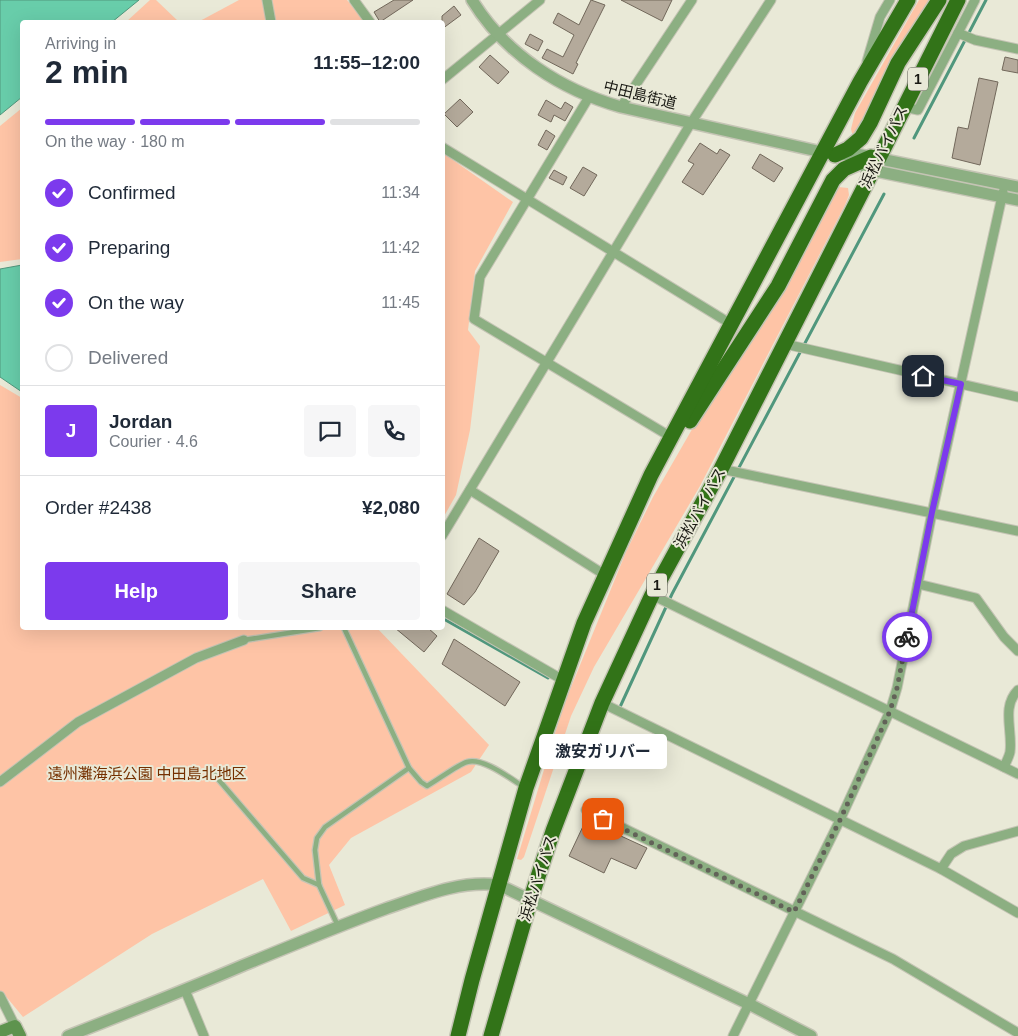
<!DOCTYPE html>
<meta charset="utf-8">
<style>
body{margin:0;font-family:Helvetica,"Noto Sans JP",sans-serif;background:#f6f6f7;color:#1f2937;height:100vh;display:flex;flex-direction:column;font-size:19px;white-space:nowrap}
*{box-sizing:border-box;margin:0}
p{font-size:16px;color:#747a83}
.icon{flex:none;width:28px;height:28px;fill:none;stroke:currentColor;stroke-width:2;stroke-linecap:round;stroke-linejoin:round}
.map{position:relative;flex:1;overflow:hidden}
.side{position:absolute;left:20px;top:20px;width:425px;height:610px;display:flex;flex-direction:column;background:#fff;border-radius:5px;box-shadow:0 5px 20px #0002}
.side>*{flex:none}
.pin{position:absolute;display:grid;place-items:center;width:42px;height:42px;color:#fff;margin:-21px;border-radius:10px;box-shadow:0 2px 8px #0006}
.courier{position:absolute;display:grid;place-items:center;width:50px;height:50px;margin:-25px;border:4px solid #7c3aed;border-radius:50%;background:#fff;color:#222;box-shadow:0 1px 6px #0007}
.bubble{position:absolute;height:35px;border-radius:5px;background:#fff;box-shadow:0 5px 20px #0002;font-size:16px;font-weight:700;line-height:35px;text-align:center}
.head em{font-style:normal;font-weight:700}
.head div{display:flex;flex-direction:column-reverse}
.head{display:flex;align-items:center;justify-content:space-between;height:85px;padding:0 25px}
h1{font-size:32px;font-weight:700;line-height:38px}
.bar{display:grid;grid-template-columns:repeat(4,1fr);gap:8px 5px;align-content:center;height:60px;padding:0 25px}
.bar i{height:6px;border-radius:4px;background:#e0e1e3}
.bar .current{background:#7c3aed}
.bar p{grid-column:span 4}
.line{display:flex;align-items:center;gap:12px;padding:0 25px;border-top:1px solid #e0e1e3}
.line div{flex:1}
.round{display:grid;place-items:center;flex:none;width:52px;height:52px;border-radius:5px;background:#f6f6f7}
ol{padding:0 25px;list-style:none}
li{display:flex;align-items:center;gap:15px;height:55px}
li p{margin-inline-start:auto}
li .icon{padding:5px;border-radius:50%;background:#7c3aed;color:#fff;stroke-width:4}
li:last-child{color:#747a83}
li i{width:28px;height:28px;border:2px solid #e0e1e3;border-radius:50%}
.cta{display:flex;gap:10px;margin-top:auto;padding:10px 25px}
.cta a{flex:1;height:58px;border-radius:5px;background:#7c3aed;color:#fff;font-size:20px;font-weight:700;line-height:58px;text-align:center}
.cta a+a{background:#f6f6f7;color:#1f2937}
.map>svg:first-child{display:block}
</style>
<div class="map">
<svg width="1018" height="1036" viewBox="0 0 1018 1036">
<rect width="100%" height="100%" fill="#e9e9d7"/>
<g fill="#fec4a6">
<path d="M150 0H156L179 22H126Z"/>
<path d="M239 0H347L365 22H198Z"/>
<path d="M919 0H933L855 136 852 133 851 129 855 113Z"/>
<path d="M22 108V259L0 262V126Z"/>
<path d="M443 153 513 202 475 271 468 330 480 346 470 430 456 495 443 518Z"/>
<path d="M838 187 848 188 849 195 845 205 700 486 594 667 571 716 524 857 521 860 517 859 563 707 626 552 653 497 717 386 812 237Z"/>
<path d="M0 385 22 398V628H377L489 745 471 772 351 838 329 865 345 905 291 931 263 879 152 934 23 1017 4 994 0 996Z"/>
</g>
<g fill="#68cdaa" stroke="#50977d">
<path d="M0 0H139L112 22H22V97L0 115Z"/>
<path d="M22 265V392L0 377V269Z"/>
</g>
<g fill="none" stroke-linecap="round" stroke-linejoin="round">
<g stroke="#50977d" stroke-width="3">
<path d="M914 138 986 0"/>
<path d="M442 618 548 678"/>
<path d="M620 707 672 594 884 194"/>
</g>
</g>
<g fill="#b4aa9b" stroke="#72685b">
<path d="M394 0H413L380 22 374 12Z"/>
<path d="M591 0 605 5 576 63 578 64 573 74 542 58 547 49 563 57 574 35 553 23 558 13 579 25Z"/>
<path d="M621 0H672L662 21Z"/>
<path d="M454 6 461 15 442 29V16Z"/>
<path d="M530 34 543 41 538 51 525 44Z"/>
<path d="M490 55 509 72 498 84 479 67Z"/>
<path d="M1005 57 1018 60V73L1002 70Z"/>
<path d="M979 78 998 82 980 165 952 158 958 127 968 129Z"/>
<path d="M460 99 473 112 457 127 444 114Z"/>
<path d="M546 100 561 109 565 102 573 107 565 121 554 115 551 122 538 115Z"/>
<path d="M546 130 555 136 547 150 538 145Z"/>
<path d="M700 143 717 154 720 149 730 155 703 195 682 182 694 164 688 161Z"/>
<path d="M760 154 783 168 774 182 752 168Z"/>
<path d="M583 167 597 175 584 196 570 188Z"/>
<path d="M554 170 567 177 563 185 549 178Z"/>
<path d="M479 538 499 551 475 592 464 605 447 594Z"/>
<path d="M395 628H428L437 636 424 652Z"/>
<path d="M454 639 520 682 505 706 442 664Z"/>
<path d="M586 820 647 848 636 869 611 858 604 873 569 856Z"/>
</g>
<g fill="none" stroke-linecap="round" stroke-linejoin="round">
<defs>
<g id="service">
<path d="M344 628 409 768 421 782 427 786C438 780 457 765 467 762 483 757 511 779 524 787"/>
<path d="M244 640 320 628"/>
<path d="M212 772 303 878 319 885"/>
<path d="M338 926 319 885 315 850 317 838 325 827 409 768"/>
</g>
<g id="minor">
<path d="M267 0 271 22"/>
<path d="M354 0 370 22"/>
<path d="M958 33 975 40 1018 49"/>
<path d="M867 61 880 17 890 0"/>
<path d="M442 80 540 0"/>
<path d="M589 97 480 277 474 319 671 437"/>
<path d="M621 107 692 0"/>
<path d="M904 107 918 110 975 0"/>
<path d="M442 147 731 324"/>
<path d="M785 344 1018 397"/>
<path d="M721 469 1018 531"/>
<path d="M470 490 605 575"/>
<path d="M442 536 691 123 771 0"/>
<path d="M918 584 976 598 1004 637 1018 651"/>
<path d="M652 595 1018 774"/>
<path d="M442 610 563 680"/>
<path d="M602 703 941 869 1018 913"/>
<path d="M1004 767C1006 762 1009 757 1010 752 1013 731 1001 707 1018 690"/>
<path d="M0 782 78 722 196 658 244 640"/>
<path d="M586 810 893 959 1018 1033"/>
<path d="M941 869 951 854 964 846 1018 831"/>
<path d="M185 990 204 1036"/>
<path d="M0 996 15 1026"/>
<path d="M733 1036 840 820 890 711 897 688 932 513 1003 192"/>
</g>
<g id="tertiary">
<path d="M472 0C505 54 561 90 621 107L835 155 856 154 1018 187"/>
<path d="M866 169 1018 200"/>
<path d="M68 1036C127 1013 186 990 244 965 291 946 338 926 385 909 423 896 459 880 499 885L749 1004 811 1036"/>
</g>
<path id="secondary" d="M0 1032 15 1026 20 1036"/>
<g id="trunk">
<path d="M835 155 848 149 861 138 870 123 898 63 939 0"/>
<path d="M690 421 778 286 833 180 844 169 871 157"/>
<path d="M458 1036 472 980 526 788 584 623 651 475 860 82 908 0"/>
<path d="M491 1036 530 901 553 831 602 703 652 595 721 469 873 170 958 0"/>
</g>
</defs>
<use href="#service" stroke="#c4c4b4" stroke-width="7"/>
<use href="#minor" stroke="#c4c4b4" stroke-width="11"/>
<use href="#tertiary" stroke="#c4c4b4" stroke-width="14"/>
<use href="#secondary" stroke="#c4c4b4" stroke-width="15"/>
<use href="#trunk" stroke="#c4c4b4" stroke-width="18"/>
<use href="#service" stroke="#8caf82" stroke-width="4.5"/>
<use href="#minor" stroke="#8caf82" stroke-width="9"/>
<use href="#tertiary" stroke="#8caf82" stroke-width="11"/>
<use href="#secondary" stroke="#5e934e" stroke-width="12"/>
<use href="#trunk" stroke="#327318" stroke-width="15"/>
</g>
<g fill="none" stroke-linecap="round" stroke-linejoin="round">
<path stroke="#626258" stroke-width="5" stroke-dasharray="0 9" d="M603 819 794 912 840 820 890 711 897 688 907 637"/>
<path stroke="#7c3aed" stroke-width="6" d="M907 637 932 512 961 384 923 376"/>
</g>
<g text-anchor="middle" stroke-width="4" stroke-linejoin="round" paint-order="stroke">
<g fill="#e9e9d7" stroke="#57574e" stroke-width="1">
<rect x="908" y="67.5" width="20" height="23" rx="4"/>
<rect x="647" y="573.5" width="20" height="23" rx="4"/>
</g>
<g font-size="14" font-weight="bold" fill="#191913">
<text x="918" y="84">1</text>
<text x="657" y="590">1</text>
</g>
<g font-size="15" fill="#191913" stroke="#e9e9d7">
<text transform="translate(640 95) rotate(14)" y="5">中田島街道</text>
<text transform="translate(884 147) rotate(-64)" y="5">浜松バイパス</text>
<text transform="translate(700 508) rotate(-61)" y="5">浜松バイパス</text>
<text transform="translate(538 878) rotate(-72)" y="5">浜松バイパス</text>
</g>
<g font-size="15" fill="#753000" stroke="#e9e9d7">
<text x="147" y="779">遠州灘海浜公園 中田島北地区</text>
</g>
</g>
</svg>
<div class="pin" style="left:603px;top:819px;background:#ea580c"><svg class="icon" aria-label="bag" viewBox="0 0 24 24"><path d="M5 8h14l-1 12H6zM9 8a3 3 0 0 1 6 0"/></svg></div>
<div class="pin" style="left:923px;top:376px;background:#1f2937"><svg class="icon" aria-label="home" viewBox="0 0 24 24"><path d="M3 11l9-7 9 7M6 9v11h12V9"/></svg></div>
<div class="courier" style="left:907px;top:637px"><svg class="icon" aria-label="bike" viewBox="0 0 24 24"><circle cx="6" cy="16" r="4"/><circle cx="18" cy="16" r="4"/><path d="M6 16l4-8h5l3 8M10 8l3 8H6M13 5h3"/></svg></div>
<div class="bubble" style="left:539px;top:734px;width:128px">激安ガリバー</div>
<section class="side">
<div class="head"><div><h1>2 min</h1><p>Arriving in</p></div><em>11:55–12:00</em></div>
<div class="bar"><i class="current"></i><i class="current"></i><i class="current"></i><i></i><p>On the way · 180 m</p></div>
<ol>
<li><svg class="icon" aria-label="check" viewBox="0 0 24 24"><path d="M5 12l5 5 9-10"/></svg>Confirmed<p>11:34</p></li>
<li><svg class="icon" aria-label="check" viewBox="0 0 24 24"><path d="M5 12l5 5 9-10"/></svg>Preparing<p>11:42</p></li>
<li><svg class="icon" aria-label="check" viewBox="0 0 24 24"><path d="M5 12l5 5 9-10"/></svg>On the way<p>11:45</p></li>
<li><i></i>Delivered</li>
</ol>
<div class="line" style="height:90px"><b class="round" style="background:#7c3aed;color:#fff">J</b><div><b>Jordan</b><p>Courier · 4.6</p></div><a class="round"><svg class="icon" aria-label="chat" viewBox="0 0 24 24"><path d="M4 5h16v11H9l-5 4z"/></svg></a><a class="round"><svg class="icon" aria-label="phone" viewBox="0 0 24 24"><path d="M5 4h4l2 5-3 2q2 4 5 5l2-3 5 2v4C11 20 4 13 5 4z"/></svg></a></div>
<div class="line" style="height:65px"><div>Order #2438</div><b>¥2,080</b></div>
<div class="cta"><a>Help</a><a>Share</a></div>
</section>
</div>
